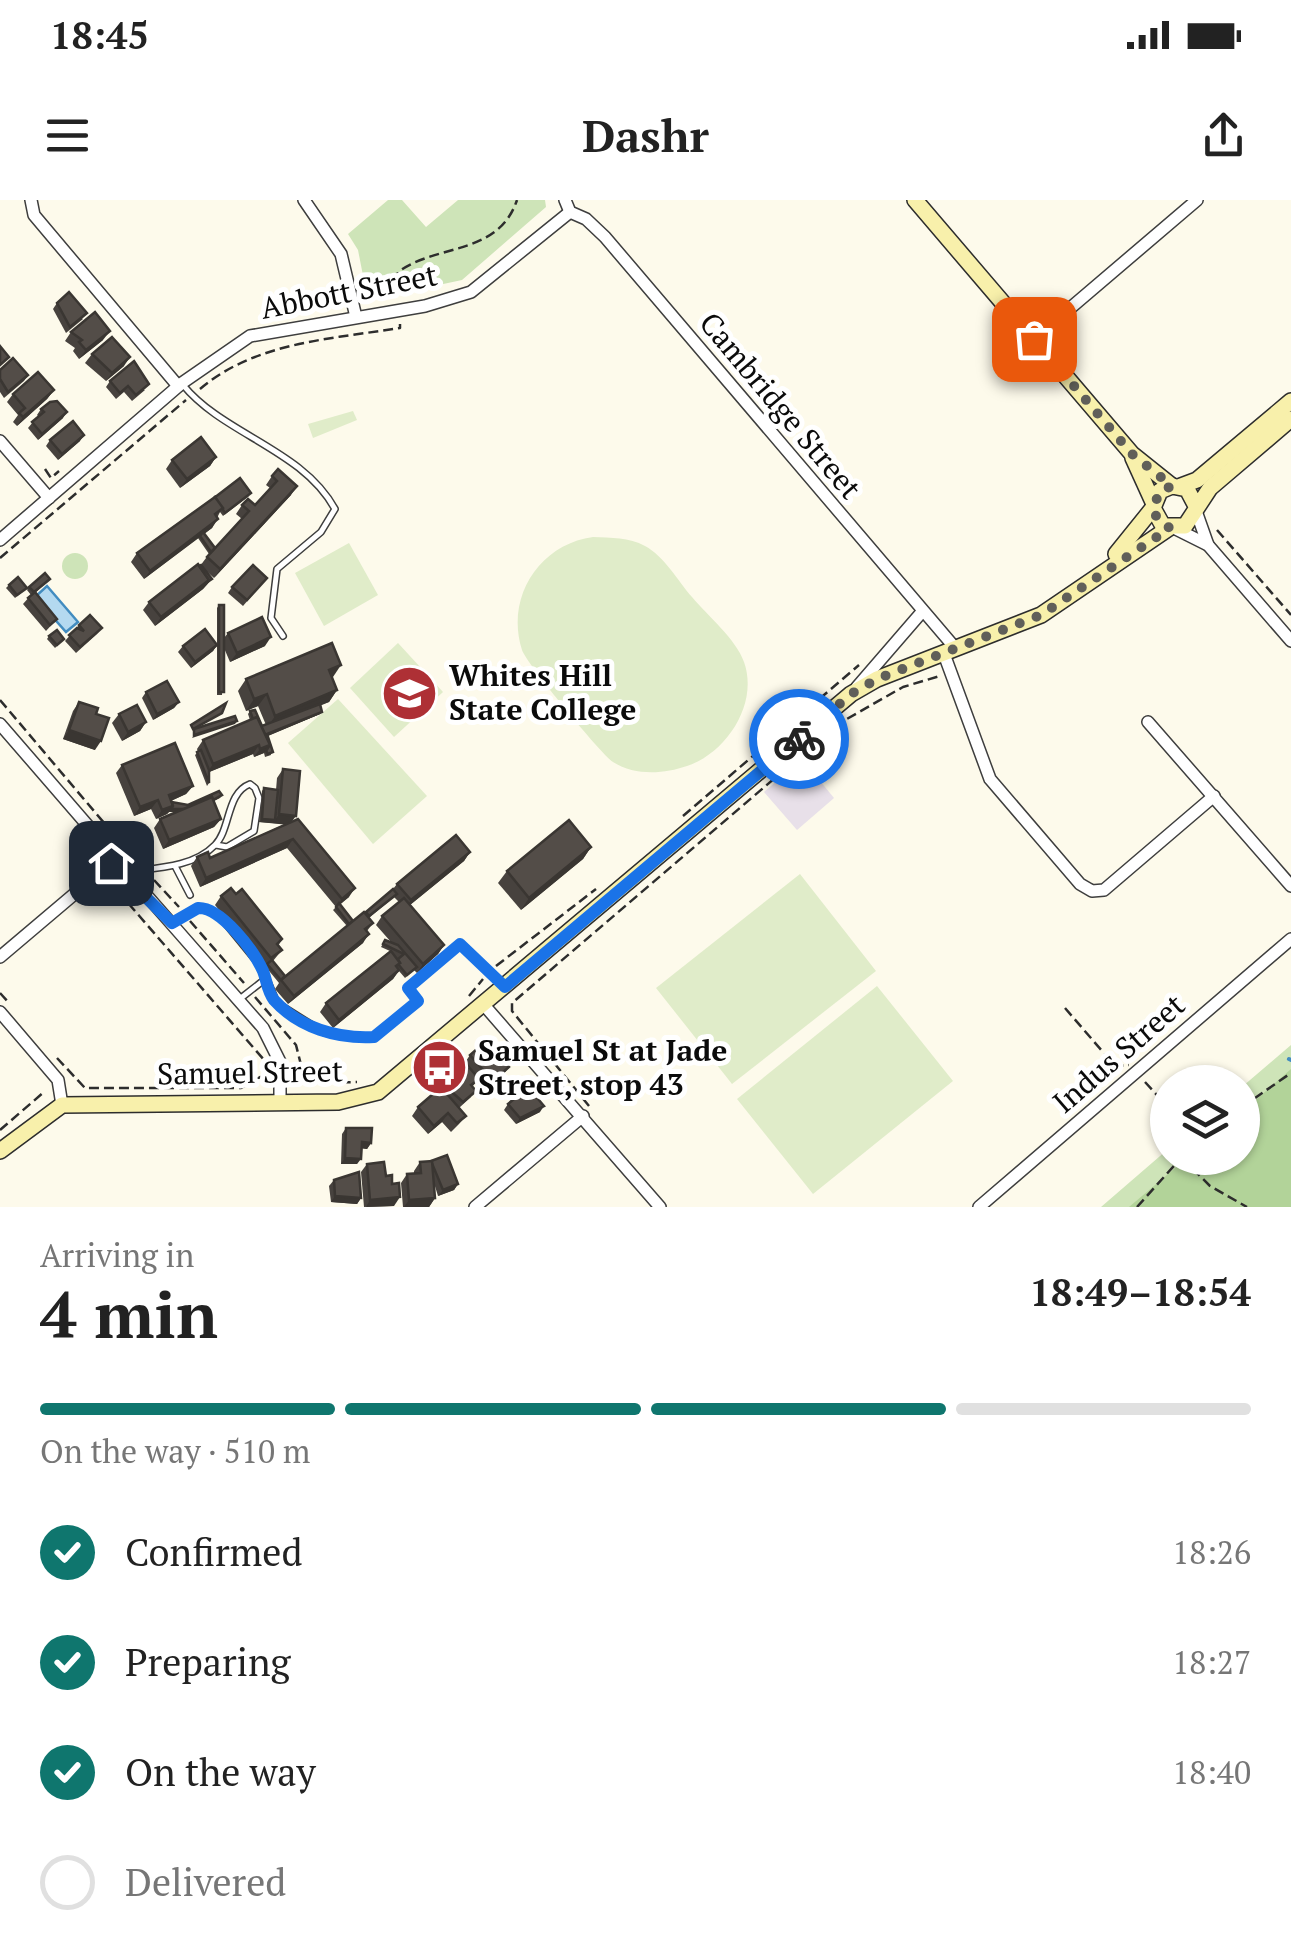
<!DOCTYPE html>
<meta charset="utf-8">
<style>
body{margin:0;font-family:"PT Serif",serif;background:#f2f2f2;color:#222;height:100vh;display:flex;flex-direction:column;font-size:38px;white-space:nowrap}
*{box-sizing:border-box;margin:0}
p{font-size:32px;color:#767676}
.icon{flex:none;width:55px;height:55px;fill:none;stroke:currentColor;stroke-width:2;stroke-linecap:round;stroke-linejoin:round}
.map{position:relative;height:1007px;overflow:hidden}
.side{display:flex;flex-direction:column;background:#fff;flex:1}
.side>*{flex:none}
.controls{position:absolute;left:1150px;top:865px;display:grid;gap:20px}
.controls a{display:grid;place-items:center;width:110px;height:110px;border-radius:50%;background:#fff;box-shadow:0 2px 8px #0004;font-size:50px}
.pin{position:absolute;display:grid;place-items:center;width:85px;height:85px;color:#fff;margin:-42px;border-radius:20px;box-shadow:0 5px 15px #0006}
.courier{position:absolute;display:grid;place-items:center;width:100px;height:100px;margin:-50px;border:8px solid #1a73e8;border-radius:50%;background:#fff;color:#222;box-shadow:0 2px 12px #0007}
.summary em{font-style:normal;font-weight:600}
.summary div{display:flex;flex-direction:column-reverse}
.summary{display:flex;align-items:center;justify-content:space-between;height:170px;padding:0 40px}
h1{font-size:65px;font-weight:600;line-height:75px}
.bar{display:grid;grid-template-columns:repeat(4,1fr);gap:15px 10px;align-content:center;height:120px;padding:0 40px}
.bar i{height:12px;border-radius:8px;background:#e0e0e0}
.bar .on{background:#0f766e}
.bar p{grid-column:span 4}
ol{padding:0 40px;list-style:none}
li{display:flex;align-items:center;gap:30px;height:110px}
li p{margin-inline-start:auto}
li .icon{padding:10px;border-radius:50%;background:#0f766e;color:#fff;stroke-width:4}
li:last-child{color:#767676}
li i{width:55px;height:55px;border:5px solid #e0e0e0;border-radius:50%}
.status{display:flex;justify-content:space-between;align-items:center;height:70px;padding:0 50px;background:#fff;direction:ltr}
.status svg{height:28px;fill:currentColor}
header{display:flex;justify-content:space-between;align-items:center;height:130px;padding:0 40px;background:#fff;font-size:45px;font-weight:600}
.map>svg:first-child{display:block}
</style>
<div class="status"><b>18:45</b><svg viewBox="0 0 49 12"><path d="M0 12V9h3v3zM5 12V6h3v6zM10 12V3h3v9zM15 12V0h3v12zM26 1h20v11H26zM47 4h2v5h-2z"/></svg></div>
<header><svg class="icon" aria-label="menu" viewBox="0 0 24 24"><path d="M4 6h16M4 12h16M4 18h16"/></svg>Dashr<svg class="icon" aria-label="share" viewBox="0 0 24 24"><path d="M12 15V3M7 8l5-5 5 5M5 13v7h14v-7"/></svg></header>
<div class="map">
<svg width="1291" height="1007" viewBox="0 0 1291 1007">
<rect width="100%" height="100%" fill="#fdfaeb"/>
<path fill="#e8e0e9" d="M802 559 834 598 797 630 764 592Z"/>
<g fill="#cee4b8">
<path d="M388 0H402L426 27 458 0H545L546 7 462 80 373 99 367 96 358 50 348 34Z"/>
<circle cx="75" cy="366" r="13"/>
<path d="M1291 845V1007H1101L1167 950 1168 958H1242L1243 886Z"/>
</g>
<path fill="#b2d399" d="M1291 869V1007H1129L1187 958H1242L1243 911Z"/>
<g fill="#e0ecc9">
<path d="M353 211 357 220 313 238 308 224Z"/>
<path d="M593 337C611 338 629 337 645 346 664 356 678 381 692 397 707 415 736 439 744 462 759 504 726 553 687 566 664 574 635 576 613 562 601 554 526 463 522 450 505 397 540 344 593 337Z"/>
<path d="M349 343 378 395 324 426 295 373Z"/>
<path d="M398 443 443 492 394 537 350 488Z"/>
<path d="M338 499 427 596 373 644 288 543Z"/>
<path d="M800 674 876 771 732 884 656 788Z"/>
<path d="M877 786 953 881 813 994 737 899Z"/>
</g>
<path fill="#b4d9f0" stroke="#428cc0" stroke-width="2.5" d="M47 386 78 422 66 432 35 397Z"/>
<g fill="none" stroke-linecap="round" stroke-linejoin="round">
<path stroke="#428cc0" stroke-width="4" d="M1289 859 1291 860"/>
<defs>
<g id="lane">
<path d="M183 185C224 235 302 249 335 309L321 332 277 369 271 418 283 436"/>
<path d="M175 666 190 695"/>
<path d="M125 672C154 668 193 668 215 645 231 629 226 593 250 584L255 588 259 598 254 631 227 647 216 645"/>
<path d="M172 723 199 708 217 713 262 768 277 803 325 833 373 837 418 801 408 788 461 744 502 784"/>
<path d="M241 798 264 780"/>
</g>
<g id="street">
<path d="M31 0 34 15 178 186"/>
<path d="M304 0 341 54 356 117"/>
<path d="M565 0 570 12 586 19 605 37 956 449"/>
<path d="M1034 139 1197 0"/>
<path d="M0 241 49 298"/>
<path d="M1196 311 1208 345"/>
<path d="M1176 329 1208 345 1291 441"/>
<path d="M0 340 182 183 250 136 425 106 471 92 570 12"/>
<path d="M944 454 990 579 1080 684 1092 691 1104 690 1214 596"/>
<path d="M857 487 921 413"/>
<path d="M1148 522 1291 686"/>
<path d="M0 524 102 642 111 663 141 689 263 828 280 862V902"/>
<path d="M0 757 111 663"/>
<path d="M484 805 660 1007"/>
<path d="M0 812 58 880 62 905"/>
<path d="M475 1007 583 916"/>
<path d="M979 1007 1291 739"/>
</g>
<g id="secondary">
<path d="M915 0 1132 254 1172 286"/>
<path d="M1133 258 1153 302"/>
<path d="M1181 286 1197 280 1291 201"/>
<path d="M1196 306 1187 289 1172 286 1160 291 1153 308 1163 326H1185L1210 288 1291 219"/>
<path d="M1116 354 1153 308"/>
<path d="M0 951 62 905 338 902 378 892 851 494 877 479 1041 415 1169 328"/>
</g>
</defs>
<use href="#lane" stroke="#3e3e3e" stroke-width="8"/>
<use href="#street" stroke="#3e3e3e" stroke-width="14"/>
<use href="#secondary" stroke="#2d2d2d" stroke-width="18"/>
<g stroke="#2d2d2d" stroke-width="2.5" stroke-dasharray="10 5" stroke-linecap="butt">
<path d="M396 97 398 72C438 43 498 56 517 0"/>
<path d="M200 189C255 142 331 139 400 128V124"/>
<path d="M45 269 51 278 59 271"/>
<path d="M1217 330 1291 415"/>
<path d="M0 358 186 200"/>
<path d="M0 500 138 663"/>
<path d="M683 616 859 465"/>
<path d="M154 680 179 707"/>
<path d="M190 721 244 783"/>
<path d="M496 766 596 689"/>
<path d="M0 793 9 803"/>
<path d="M469 796 483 779"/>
<path d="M255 797 296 845 304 877 311 883 357 882"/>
<path d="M1065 808 1115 866 1129 865"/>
<path d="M57 858 85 888H241L262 876 265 861 109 681"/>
<path d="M1145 882 1168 907"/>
<path d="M589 906 512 811V803L838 524 903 487 940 476"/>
<path d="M1242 907 1291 873"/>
<path d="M0 930 44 892"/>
<path d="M1182 958 1210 986 1247 1007"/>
<path d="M1137 1007 1181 958"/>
</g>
<use href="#lane" stroke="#fff" stroke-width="5"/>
<use href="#street" stroke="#fff" stroke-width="11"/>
<use href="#secondary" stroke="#f8f0ab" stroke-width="15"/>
</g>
<g fill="#47423e">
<path d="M57 103 83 119 66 133 53 109Z"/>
<path d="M71 132 103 140 79 159 73 151 75 148 65 141Z"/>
<path d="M92 154 124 166 106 181 85 163Z"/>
<path d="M0 170 28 175 24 181 4 198 0 192Z"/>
<path d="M110 181 145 190 132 201 124 192 116 199 106 187Z"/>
<path d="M54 190 47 199 17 226 13 222 18 215 7 202 13 194Z"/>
<path d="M41 209 63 218 38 240 28 228 38 216 37 215Z"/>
<path d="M50 240 80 241 58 260 46 246Z"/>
<path d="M216 257 210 266 180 288 166 269 172 260Z"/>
<path d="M272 276 291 295 214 378 205 370 212 379 203 389 155 426 143 410 149 402 200 366 209 354 198 338 144 379 131 362 137 353 213 299 249 296 223 316 220 312 212 328 204 334 215 348 242 319 236 314 242 305H255L270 288 266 285Z"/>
<path d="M267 378 243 406 228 393 232 387Z"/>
<path d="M50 379 35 393 57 419 46 431 23 404 31 395 27 390 29 387Z"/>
<path d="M9 385 27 388 15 398 6 388Z"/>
<path d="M219 405 224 438 228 433 265 446 230 462 224 448 222 495H217V445L213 451 191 468 178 452 183 446 217 445V408Z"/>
<path d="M79 425 102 428 97 434 76 453 65 441Z"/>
<path d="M49 436 64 439 55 448 47 439Z"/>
<path d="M333 477 332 478 337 490 329 502 320 505V514L268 536 271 555 265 557 264 553 254 557 253 554 209 572V583L207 586 195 555 198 552 197 549 203 540 250 520 248 514 250 511 262 526 266 525 258 506 246 511 238 491 246 479Z"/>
<path d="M146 492 179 502 174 508 153 520 142 498Z"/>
<path d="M79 502 96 514 95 550 63 539 73 511Z"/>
<path d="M119 514 146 522 140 531 122 541 112 523Z"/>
<path d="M122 565 193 586 186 594 171 601 172 602 188 605 222 595 214 601 221 619 214 627 163 649 154 628 160 619 178 612H169L167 614 156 619 151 609 134 616 116 573Z"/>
<path d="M283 569 292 622 349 697 340 704 353 721 365 713 393 689 397 684 470 652 464 661 410 705 444 745 438 754 417 773 414 770 405 778 399 771 393 779 333 828 320 812 326 803 390 751 381 747 385 740 391 742 376 725 382 716 399 702 394 697 369 718 373 723 367 731 363 743 288 804 275 789 279 783 215 705 221 696 282 739 278 746 282 750 273 761 285 776 347 726 333 710 336 707 287 648 200 687 191 666 197 657 210 658 285 624 259 622 262 591 264 588 276 590 277 578Z"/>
<path d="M591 647 583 659 521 710 498 683 507 671Z"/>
<path d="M470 855 509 867 502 876 487 890 478 880 472 887 471 897 459 908 466 916 459 924 451 932 442 922 428 934 412 916 418 907 467 867 464 864Z"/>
<path d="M508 904 540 912 516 924 504 910Z"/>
<path d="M346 928 371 943 367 949 362 948 357 964H341L342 934Z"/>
<path d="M432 961 458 984 454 990 438 996 434 983 435 998 429 1007H403L401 983 407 974 414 973V971L420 962Z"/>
<path d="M367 964 386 976 392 984 394 1006 364 1007 361 972Z"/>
<path d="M334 980 361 998 357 1004 331 1002 329 986Z"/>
</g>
<g fill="#3a3632">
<path d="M110 131 103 140 79 159 86 150Z"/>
<path d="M130 157 124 166 106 181 112 173Z"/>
<path d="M54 190 47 199 17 226 23 217Z"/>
<path d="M67 212 63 218 38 240 42 234Z"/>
<path d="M84 235 80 241 58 260 62 254Z"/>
<path d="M216 257 210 266 180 288 187 279Z"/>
<path d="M297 286 291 295 214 378 220 369Z"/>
<path d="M218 319 212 328 144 379 150 371Z"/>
<path d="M212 379 203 389 155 426 161 417Z"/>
<path d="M271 437 265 446 230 462 237 453Z"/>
<path d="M217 445 213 451 191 468 195 462Z"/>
<path d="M341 465 333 477 321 482 329 470Z"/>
<path d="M337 490 329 502 267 528 275 516Z"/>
<path d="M267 494 258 506 246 511 254 499Z"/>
<path d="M179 502 174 508 153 520 157 514Z"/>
<path d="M322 512 320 514 265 537 267 534Z"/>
<path d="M237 521 235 524 192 538 194 535Z"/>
<path d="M146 522 140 531 122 541 128 532Z"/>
<path d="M69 530 101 541 95 550 63 539Z"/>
<path d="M259 545 253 554 207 573 213 564Z"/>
<path d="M270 545 264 553 254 557 260 549Z"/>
<path d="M193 586 186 594 166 603 169 595Z"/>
<path d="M222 595 220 598 192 612H169L167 614 156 619 162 610 173 606 171 609Z"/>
<path d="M158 600 151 609 134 616 140 607Z"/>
<path d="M279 614 296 616 289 625 259 622 262 619 275 620Z"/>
<path d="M221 619 214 627 163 649 169 640Z"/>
<path d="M293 639 287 648 200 687 206 678Z"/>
<path d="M591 647 583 659 521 710 529 698Z"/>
<path d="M470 652 464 661 405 709 411 700Z"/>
<path d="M355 688 349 697 336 708 342 699Z"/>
<path d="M369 734 363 743 288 804 294 796Z"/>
<path d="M444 745 438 754 417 773 423 764Z"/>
<path d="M399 770 393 779 333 828 339 820Z"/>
<path d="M509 867 502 876 487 890 493 881Z"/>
<path d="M544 906 540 912 516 924 520 918Z"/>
<path d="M448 913 442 922 428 934 434 926Z"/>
<path d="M362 942 371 943 367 949 358 948Z"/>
<path d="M345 958 361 959 357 964H341Z"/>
<path d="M458 984 454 990 438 996 443 990Z"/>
<path d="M335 996 361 998 357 1004 331 1002Z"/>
<path d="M400 997 394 1006 366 1007 370 1000Z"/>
<path d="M435 998 429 1007H404L409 1000Z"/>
</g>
<g fill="#534d48" stroke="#3a3632" stroke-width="2.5">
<path d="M69 92 87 113 70 127 57 103Z"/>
<path d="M95 112 110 131 86 150 79 142 82 140 71 132Z"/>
<path d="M112 137 130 157 112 173 92 154Z"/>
<path d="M0 146 9 157 0 165Z"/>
<path d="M13 158 28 175 8 192 0 179V170Z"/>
<path d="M134 161 149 184 136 195 128 186 120 193 110 181Z"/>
<path d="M38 172 54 190 23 217 19 213 25 208 13 194Z"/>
<path d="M57 201 67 212 42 234 32 222 44 212 41 209 50 202Z"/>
<path d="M73 221 84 235 62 254 50 240Z"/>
<path d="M201 237 216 257 187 279 172 260Z"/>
<path d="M278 269 297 286 220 369 207 357 249 311 242 305 248 299 255 305 277 281 272 276Z"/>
<path d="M240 278 251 293 225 313 215 297 214 298Z"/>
<path d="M215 297 223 308 215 314 218 319 150 371 137 353Z"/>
<path d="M203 332 215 348 211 352 200 336Z"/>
<path d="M198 364 209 380 161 417 149 402Z"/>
<path d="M201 365 212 379 209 381V380L199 366Z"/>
<path d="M253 365 267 378 247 400 232 387Z"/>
<path d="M45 373 50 379 34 392 29 387Z"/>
<path d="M18 377 27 388 17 395 9 385Z"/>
<path d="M35 392 57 419 50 425 28 398Z"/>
<rect x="219" y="405" width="5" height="87"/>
<path d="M90 415 102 428 80 447 69 435 77 428 84 431 79 425Z"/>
<path d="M262 417 271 437 237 453 228 433Z"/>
<path d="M205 429 217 445 195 462 183 446Z"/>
<path d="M57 430 64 439 57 445 49 436Z"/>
<path d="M332 443 341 465 329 470 337 490 275 516 267 494 254 499 246 479Z"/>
<path d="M167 481 179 502 157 514 146 492Z"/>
<path d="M79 502 98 508 96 514 109 518 101 541 69 530Z"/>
<path d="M226 503 222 513 193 529 191 525Z"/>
<path d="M320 504 322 512 267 534 273 552 268 554 266 551 270 545 257 517 253 519 250 511 255 510 262 526Z"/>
<path d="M137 505 146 522 128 532 119 514Z"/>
<path d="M235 516 237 521 194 535V529Z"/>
<path d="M257 517 270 545 260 549 259 545 213 564 203 540Z"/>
<path d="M175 543 193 586 169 595 173 606 162 610 158 600 140 607 122 565Z"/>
<path d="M201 550 209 570V583L197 552Z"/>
<path d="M283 569 300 571 296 616 279 614Z"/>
<path d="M264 588 278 590 275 620 262 619Z"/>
<path d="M219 591 222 595 213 600 212 597 185 609H171L173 606 172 602 188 605Z"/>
<path d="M212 597 221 619 169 640 160 619Z"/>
<path d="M298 619 355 688 342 699 293 639 206 678 197 657 208 652 210 658Z"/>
<path d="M569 620 591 647 529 698 507 671Z"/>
<path d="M456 635 470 652 411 700 397 684Z"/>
<path d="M231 688 236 694 242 689 282 739 277 744 282 750 271 758 221 696Z"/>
<path d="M393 689 397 694 369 716 366 712Z"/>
<path d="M404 698 444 745 423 764 382 716Z"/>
<path d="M339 703 353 721 349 724 336 707Z"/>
<path d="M364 712 373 723 365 729 369 734 294 796 281 780Z"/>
<path d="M385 740 398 745 417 767 407 775 398 764 400 763 398 759 404 754 383 744Z"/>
<path d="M391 751 400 763 396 766 399 770 339 820 326 803Z"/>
<path d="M272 760 285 776 281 780 267 764Z"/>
<path d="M486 841 509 867 493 881 470 855Z"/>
<path d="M468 866 479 879 471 885 476 891 463 902 444 885Z"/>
<path d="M441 887 466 916 457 923 448 913 434 926 418 907Z"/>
<path d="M528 887 544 906 520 918 508 904Z"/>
<path d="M346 928H372L371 943 362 942 361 959 345 958Z"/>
<path d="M447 955 458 984 443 990 431 961Z"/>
<path d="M432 961 435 998 409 1000 407 974 421 973 420 962Z"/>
<path d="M384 962 386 976 392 975V984L399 983 400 997 370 1000 367 964Z"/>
<path d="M359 972 361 998 335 996 334 980Z"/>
</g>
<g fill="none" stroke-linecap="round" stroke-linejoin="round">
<path stroke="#605f59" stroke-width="10" stroke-dasharray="0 18" d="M799 539 851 494 877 479 1041 415 1170 328 1158 321 1153 308 1160 291 1172 286 1132 254 1034 139"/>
<path stroke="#1a73e8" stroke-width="12" d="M111 663 172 723 198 708C221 707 254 751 263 771 267 781 267 791 274 800 299 828 338 839 374 837L418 801 408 788 460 744 505 787 799 539"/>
</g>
<defs>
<symbol id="school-disc" viewBox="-11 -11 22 22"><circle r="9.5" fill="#ae3035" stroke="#fff"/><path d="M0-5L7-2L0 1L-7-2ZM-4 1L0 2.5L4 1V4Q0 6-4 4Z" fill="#fff"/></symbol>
<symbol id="bus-disc" viewBox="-11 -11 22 22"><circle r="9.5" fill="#ae3035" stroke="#fff"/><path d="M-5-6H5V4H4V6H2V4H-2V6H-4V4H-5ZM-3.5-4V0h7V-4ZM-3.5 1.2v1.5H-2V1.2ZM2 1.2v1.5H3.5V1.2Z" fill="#fff"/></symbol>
</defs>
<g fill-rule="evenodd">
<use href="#school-disc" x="378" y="462" width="63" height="63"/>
<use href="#bus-disc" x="408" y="836" width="63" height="63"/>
</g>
<g text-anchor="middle" stroke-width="10" stroke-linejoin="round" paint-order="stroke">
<g font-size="30" fill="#0b0b0b" stroke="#fff">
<text transform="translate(349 92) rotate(-11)" y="10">Abbott Street</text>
<text transform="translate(780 206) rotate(50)" y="10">Cambridge Street</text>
<text transform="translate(1119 854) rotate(-41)" y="10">Indus Street</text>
<text transform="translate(250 873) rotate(-1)" y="10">Samuel Street</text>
</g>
<g font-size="30" font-weight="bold" fill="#0b0b0b" stroke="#fff" text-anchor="start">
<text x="449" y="486">Whites Hill<tspan x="449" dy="34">State College</tspan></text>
<text x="478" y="861">Samuel St at Jade<tspan x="478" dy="34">Street, stop 43</tspan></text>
</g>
</g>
</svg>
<div class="controls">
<a><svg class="icon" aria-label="layers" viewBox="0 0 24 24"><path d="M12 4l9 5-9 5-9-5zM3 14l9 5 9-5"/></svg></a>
</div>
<div class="pin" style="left:1034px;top:139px;background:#ea580c"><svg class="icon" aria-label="bag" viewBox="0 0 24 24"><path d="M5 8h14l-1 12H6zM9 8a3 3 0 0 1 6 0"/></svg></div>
<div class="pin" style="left:111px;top:663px;background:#1f2937"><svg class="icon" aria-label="home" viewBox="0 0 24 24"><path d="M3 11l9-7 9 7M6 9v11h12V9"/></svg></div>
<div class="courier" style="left:799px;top:539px"><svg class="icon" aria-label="bike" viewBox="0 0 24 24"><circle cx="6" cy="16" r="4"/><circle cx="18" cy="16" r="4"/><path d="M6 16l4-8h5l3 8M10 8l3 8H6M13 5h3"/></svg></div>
</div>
<section class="side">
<div class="summary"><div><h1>4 min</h1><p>Arriving in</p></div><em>18:49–18:54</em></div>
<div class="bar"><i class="on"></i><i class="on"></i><i class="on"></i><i></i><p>On the way · 510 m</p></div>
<ol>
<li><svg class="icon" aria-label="check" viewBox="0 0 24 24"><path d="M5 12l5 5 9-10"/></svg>Confirmed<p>18:26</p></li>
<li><svg class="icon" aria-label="check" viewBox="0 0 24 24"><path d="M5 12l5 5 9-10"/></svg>Preparing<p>18:27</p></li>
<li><svg class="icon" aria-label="check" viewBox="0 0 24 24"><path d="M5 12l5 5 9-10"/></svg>On the way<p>18:40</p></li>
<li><i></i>Delivered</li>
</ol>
</section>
